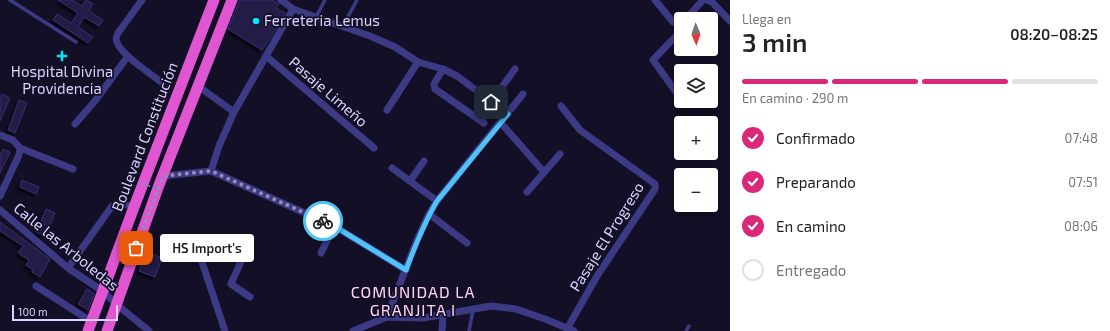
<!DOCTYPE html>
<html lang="es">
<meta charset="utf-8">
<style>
body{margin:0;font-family:"Exo 2",sans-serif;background:#f2f2f2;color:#222;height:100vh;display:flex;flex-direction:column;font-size:15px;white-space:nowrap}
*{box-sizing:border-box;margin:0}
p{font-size:13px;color:#767676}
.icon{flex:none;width:22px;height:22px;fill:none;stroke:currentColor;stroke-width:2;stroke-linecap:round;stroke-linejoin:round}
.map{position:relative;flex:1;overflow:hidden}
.side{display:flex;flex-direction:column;background:#fff;width:380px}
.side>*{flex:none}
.needle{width:26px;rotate:178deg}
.tools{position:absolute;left:674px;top:12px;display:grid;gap:8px}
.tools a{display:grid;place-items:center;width:44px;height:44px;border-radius:4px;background:#fff;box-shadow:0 2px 10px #0003;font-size:20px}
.scale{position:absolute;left:12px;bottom:10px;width:106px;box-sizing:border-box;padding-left:4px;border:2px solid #d9d4ff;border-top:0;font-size:11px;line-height:14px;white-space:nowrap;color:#d9d4ff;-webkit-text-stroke:3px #130f26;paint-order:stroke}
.pin{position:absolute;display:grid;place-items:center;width:34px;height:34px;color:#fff;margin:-17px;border-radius:8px;box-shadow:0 2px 6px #0006}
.courier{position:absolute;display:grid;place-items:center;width:40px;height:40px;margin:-20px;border:3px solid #4fc3f7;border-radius:50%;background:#fff;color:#222;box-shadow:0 1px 5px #0007}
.bubble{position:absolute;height:28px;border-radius:4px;background:#fff;box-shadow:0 2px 10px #0003;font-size:13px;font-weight:600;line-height:28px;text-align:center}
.summary em{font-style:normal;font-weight:600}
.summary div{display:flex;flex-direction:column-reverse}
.summary{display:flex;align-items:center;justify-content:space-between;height:68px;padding:0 12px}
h1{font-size:26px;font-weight:600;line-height:30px}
.bar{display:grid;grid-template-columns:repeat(4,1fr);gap:6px 4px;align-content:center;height:48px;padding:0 12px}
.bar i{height:5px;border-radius:3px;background:#e0e0e0}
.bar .on{background:#db2777}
.bar p{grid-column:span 4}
ol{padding:0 12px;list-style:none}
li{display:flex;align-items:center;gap:12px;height:44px}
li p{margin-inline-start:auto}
li .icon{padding:4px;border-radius:50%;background:#db2777;color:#fff;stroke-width:4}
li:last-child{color:#767676}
li i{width:22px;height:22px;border:2px solid #e0e0e0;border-radius:50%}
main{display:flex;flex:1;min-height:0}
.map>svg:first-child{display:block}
</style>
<main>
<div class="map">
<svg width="730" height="331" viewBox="0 0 730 331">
<defs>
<filter id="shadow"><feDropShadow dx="-3" dy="3" stdDeviation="1" flood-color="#0009"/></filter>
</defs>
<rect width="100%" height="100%" fill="#130f26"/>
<g fill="#241b47" stroke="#3b2d73" filter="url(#shadow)">
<path d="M58 0H72L82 6 86 0 93 4 89 11 103 20 99 26 84 17 78 27 93 37 88 43 53 20 57 14 71 23 78 13Z"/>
<path d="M240 0H272L279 4 276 8 285 13 271 37 262 50 228 29Z"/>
<path d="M2 94 10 98 0 121V99Z"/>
<path d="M19 100 27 103 15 133 8 130Z"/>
<path d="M3 149 10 152 0 173V155Z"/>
<path d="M22 180 39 187 36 194 20 187Z"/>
<path d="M46 209 55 213 45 236 36 232Z"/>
<path d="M0 222 50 259 40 277 32 272 33 270 26 265 29 260 18 253 23 246 0 231Z"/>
<path d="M146 252 162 258 155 277 139 271Z"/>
<path d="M87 289 94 294 88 310 78 304Z"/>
</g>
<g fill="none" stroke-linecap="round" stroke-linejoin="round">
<g stroke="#3d3a85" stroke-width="3.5">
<path d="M10 0 76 42"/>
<path d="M316 17 325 0"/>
<path d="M343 26 357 0"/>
<path d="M469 331 473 310"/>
<path d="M686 331 689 326"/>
</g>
<g stroke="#3d3a85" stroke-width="7">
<path d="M142 0 118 33C117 36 115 39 117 42 120 54 151 74 161 82"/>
<path d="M281 0 293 9 370 36 395 47 418 62 443 69 457 76 508 114"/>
<path d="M655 0 673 22 680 23 681 22"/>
<path d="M707 0 712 2 730 21"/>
<path d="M686 19 703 0"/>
<path d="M680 23 679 33 653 60 681 99"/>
<path d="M266 56 374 148"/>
<path d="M443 69 434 84 435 89 484 123"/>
<path d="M198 86 234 112"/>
<path d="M491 102 515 69"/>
<path d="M561 106 580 130 655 184V189L597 276 567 329"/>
<path d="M387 110 418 62"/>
<path d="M501 123 544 172"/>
<path d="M75 124 95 101 128 56"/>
<path d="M0 135 13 140 20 148 73 169"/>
<path d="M392 168 437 201"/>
<path d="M211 171 219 146 234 112 293 9"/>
<path d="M163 176 211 171 334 226 406 270"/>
<path d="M410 181 424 161"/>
<path d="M527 192 560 154"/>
<path d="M0 196 19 155 20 148"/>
<path d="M0 210 68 268 104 292 116 304 149 331"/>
<path d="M429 214 467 243"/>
<path d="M321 253 334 226"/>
<path d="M68 268 112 206 120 203 134 207"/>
<path d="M36 286 92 322"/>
<path d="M250 297 231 284 250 241"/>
<path d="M387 317 417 240 429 214 437 201 523 94"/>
<path d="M225 331 197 247V244L199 242H203L243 258"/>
<path d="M353 331 387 317 423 318 491 306 516 309 545 319 574 331"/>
<path d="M442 331 443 315"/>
</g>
<g stroke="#e055d1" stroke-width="11">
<path d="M88 331 134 207 214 0"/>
<path d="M107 331 159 185 232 0"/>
</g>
<path stroke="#2fb8b0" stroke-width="1.5" stroke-dasharray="2 3" stroke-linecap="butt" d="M139 182 160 190"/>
</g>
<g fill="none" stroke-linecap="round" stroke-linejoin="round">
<path stroke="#948fb3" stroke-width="4" stroke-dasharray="0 7.2" d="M136 248 163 176 211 171 323 221"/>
<path stroke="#4fc3f7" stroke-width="5" d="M323 221 334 226 406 270C415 246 424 223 437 201L508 114 491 102"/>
</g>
<g fill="#00e5ff" stroke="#130f26" stroke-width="1.5">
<circle cx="256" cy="21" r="4"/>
<path d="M60 50h4v4h4v4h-4v4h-4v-4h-4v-4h4z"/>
</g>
<g text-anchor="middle" stroke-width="3.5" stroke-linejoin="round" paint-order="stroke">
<g font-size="15" fill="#d9d4ff" stroke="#130f26" text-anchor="start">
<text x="264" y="26">Ferreteria Lemus</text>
<text x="62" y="77" text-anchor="middle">Hospital Divina<tspan x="62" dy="17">Providencia</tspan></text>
</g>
<g font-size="15" fill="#d9d4ff" stroke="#130f26">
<text transform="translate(328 92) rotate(41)" y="5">Pasaje Limeño</text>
<text transform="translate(145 137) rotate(-69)" y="5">Boulevard Constitución</text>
<text transform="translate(607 237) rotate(-58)" y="5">Pasaje El Progreso</text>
<text transform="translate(66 247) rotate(39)" y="5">Calle las Arboledas</text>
</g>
<g font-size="16" letter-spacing="1" fill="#ffd6f0" stroke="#130f26">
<text x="413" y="298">COMUNIDAD LA<tspan x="413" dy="18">GRANJITA I</tspan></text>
</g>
</g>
</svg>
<div class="tools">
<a><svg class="needle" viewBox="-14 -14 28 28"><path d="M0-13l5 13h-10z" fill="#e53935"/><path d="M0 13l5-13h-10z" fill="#767676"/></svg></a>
<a><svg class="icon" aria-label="layers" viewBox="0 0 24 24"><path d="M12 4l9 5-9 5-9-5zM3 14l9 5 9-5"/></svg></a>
<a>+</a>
<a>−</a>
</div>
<div class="scale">100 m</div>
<div class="pin" style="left:136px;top:248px;background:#ea580c"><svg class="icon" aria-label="bag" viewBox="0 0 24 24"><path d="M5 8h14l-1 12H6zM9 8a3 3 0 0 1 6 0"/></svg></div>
<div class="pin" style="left:491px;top:102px;background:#1f2937"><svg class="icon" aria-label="home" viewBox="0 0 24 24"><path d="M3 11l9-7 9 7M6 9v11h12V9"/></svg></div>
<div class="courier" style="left:323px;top:221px"><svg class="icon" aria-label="bike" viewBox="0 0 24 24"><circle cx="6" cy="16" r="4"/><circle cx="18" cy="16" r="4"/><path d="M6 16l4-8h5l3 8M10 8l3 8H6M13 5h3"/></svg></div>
<div class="bubble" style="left:160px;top:234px;width:94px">HS Import's</div>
</div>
<section class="side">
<div class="summary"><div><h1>3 min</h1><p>Llega en</p></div><em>08:20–08:25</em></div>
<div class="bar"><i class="on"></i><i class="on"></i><i class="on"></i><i></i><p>En camino · 290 m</p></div>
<ol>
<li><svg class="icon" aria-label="check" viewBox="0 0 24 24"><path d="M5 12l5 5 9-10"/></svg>Confirmado<p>07:48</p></li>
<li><svg class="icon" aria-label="check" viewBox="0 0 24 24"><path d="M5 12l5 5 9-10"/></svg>Preparando<p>07:51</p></li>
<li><svg class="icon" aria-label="check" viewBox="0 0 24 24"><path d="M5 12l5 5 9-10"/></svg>En camino<p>08:06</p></li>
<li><i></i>Entregado</li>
</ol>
</section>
</main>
